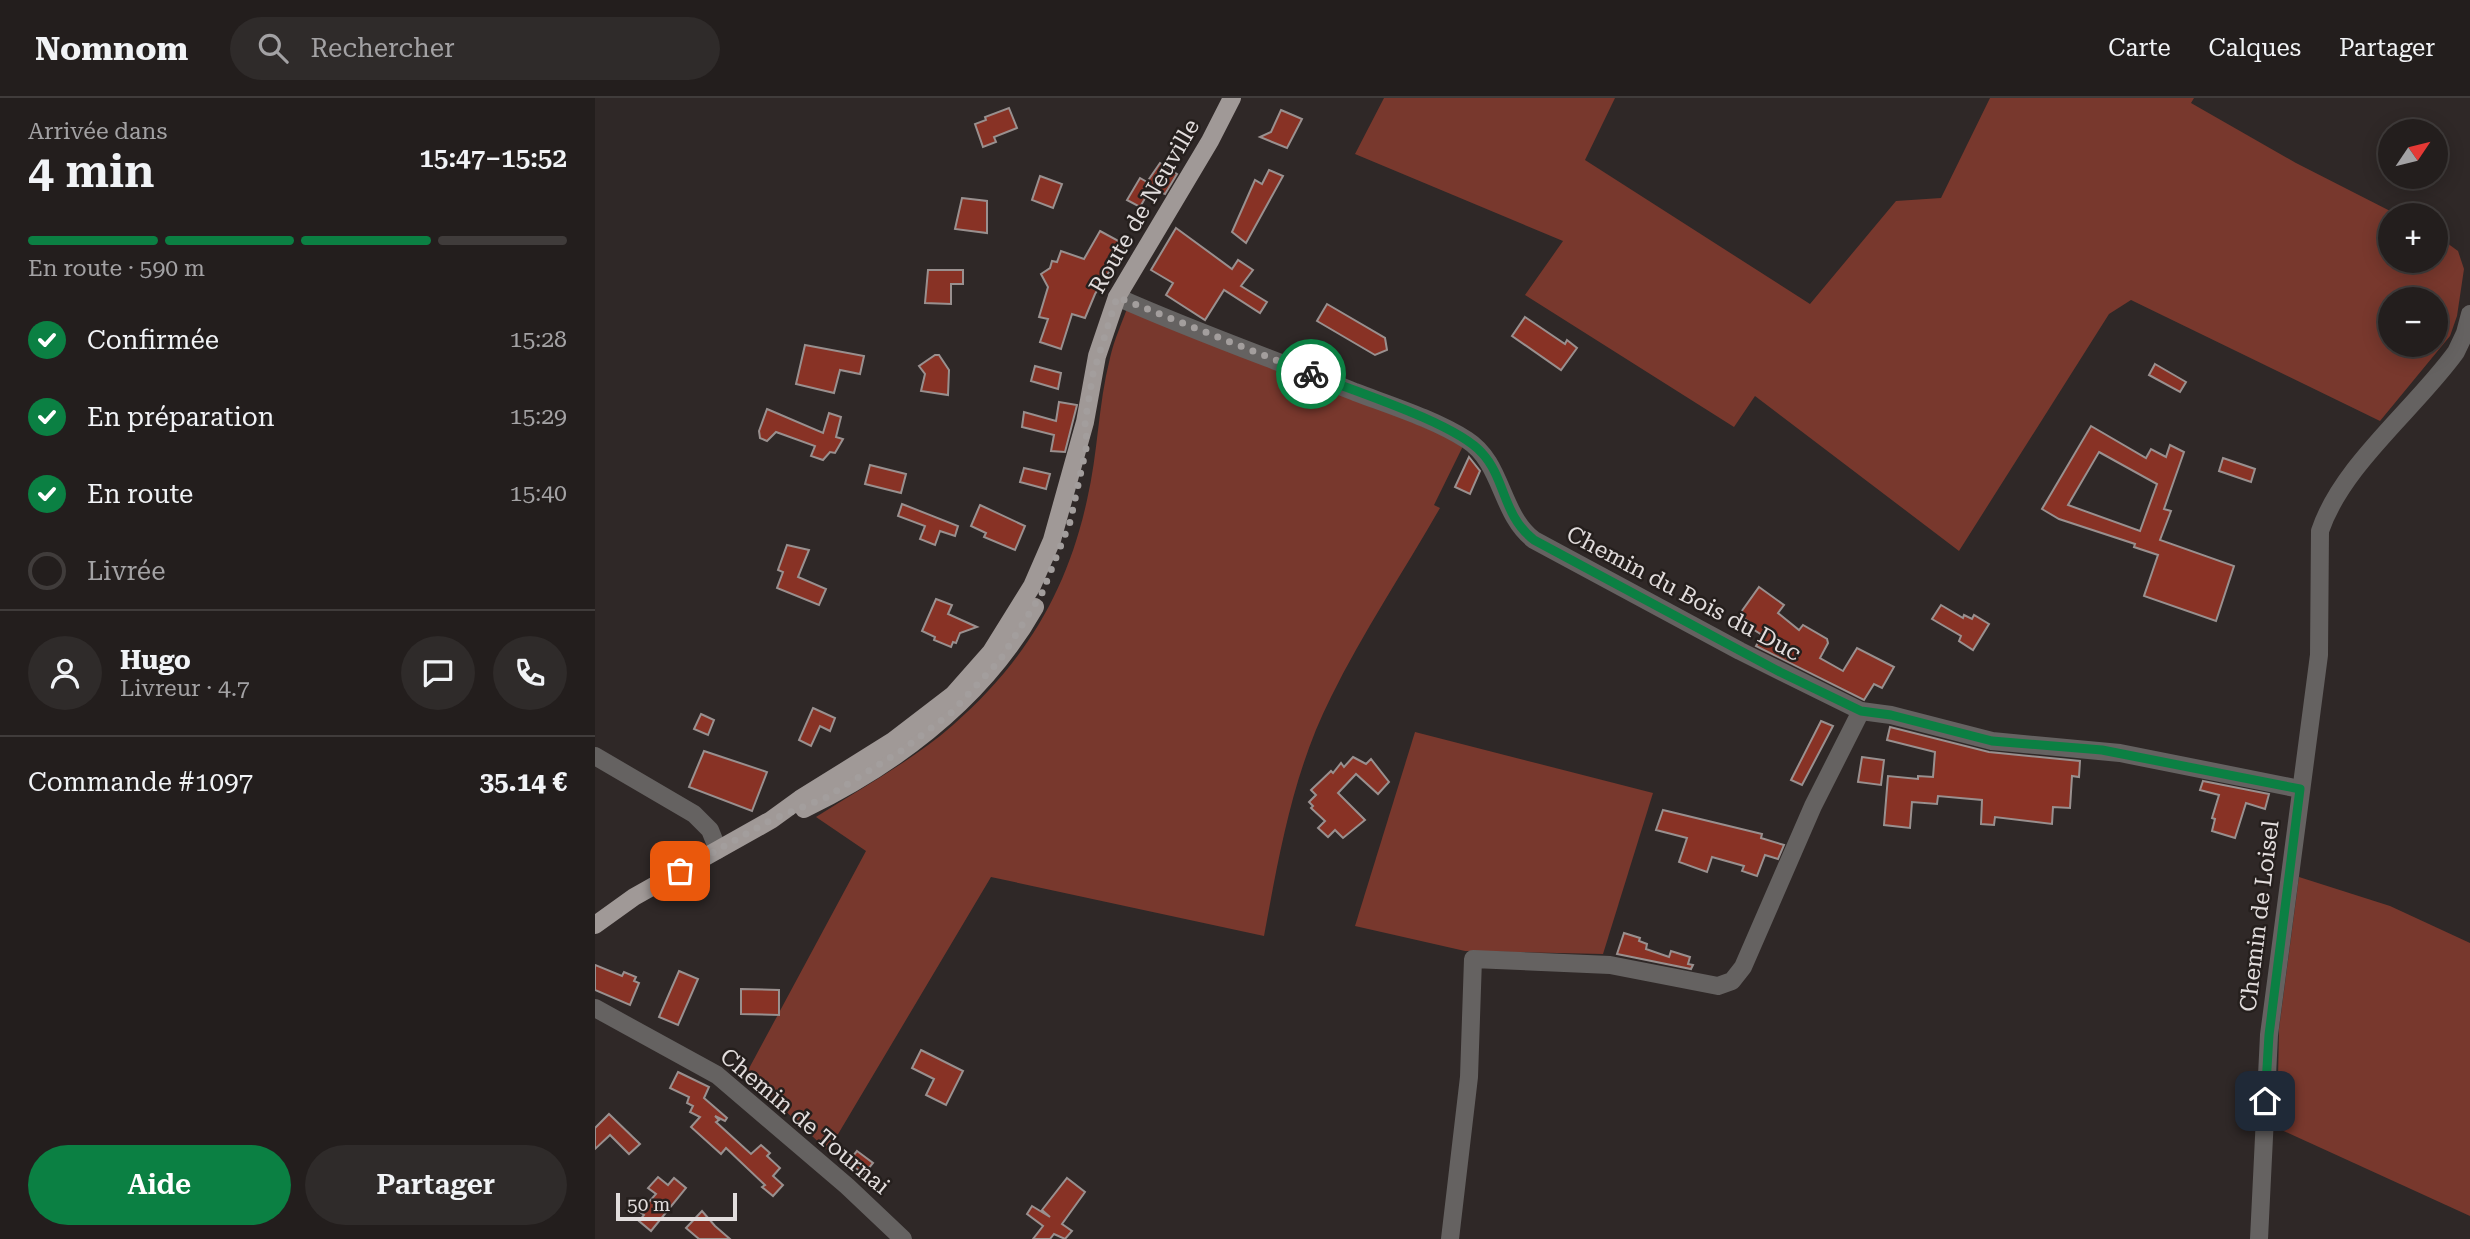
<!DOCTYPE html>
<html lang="fr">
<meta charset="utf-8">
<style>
body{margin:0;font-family:"Roboto Serif",serif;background:#2f2b2a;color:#f1f3f6;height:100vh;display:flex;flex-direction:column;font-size:26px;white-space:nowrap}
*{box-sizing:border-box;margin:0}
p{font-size:23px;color:#a3a2a4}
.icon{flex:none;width:38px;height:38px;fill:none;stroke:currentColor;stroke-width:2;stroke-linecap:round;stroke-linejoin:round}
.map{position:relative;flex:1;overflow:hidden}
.sheet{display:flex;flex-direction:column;background:#231e1d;width:595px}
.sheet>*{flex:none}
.needle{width:46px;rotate:55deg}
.buttons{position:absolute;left:1783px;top:21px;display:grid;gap:14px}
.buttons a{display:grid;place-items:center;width:70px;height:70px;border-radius:50%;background:#231e1d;box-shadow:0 4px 18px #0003,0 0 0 2px #403c3b;font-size:35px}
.scale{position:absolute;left:21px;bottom:18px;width:121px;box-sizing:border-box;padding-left:7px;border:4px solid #e2dddd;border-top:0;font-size:19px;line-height:24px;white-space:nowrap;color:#e2dddd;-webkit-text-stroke:5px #251f1d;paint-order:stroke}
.pin{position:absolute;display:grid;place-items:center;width:60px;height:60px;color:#fff;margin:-30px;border-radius:14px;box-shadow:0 4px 10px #0006}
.courier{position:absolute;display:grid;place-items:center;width:70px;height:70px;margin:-35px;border:5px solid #0b8043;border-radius:50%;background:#fff;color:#222;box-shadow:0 2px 9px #0007}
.headline em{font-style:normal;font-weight:600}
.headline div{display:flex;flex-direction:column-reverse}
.headline{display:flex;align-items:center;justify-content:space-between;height:119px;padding:0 28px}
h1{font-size:46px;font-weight:600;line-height:52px}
.bar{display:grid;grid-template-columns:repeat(4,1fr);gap:10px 7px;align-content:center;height:84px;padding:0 28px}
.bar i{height:9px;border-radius:5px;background:#403c3b}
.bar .on{background:#0b8043}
.bar p{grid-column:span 4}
.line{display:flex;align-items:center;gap:18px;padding:0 28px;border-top:2px solid #403c3b}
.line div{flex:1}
.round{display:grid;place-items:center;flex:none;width:74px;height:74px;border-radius:37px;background:#2f2b2a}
ol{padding:0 28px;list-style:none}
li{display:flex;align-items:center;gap:21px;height:77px}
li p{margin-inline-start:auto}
li .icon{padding:7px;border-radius:50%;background:#0b8043;color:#fff;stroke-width:4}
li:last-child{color:#a3a2a4}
li i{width:38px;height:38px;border:4px solid #403c3b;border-radius:50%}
.cta{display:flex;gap:14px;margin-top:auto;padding:14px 28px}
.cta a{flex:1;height:80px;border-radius:42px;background:#0b8043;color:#fff;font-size:28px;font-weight:600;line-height:80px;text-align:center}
.cta a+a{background:#2f2b2a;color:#f1f3f6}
header{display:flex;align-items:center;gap:42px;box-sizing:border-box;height:98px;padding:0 35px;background:#231e1d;border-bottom:2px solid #403c3b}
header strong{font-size:33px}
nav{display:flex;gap:38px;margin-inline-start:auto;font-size:24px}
.search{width:490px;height:63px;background:#2f2b2a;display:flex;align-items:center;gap:18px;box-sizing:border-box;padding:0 24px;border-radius:38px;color:#a3a2a4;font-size:26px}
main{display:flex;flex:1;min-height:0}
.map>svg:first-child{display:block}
</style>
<header>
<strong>Nomnom</strong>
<div class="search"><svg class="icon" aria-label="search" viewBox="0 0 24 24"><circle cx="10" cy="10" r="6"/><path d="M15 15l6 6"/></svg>Rechercher</div>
<nav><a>Carte</a><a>Calques</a><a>Partager</a></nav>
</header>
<main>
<section class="sheet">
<div class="headline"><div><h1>4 min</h1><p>Arrivée dans</p></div><em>15:47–15:52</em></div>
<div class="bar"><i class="on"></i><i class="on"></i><i class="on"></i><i></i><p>En route · 590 m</p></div>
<ol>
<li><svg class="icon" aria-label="check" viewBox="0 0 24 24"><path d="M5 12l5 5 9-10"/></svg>Confirmée<p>15:28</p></li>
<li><svg class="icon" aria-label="check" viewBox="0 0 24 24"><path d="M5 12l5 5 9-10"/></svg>En préparation<p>15:29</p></li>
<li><svg class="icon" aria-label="check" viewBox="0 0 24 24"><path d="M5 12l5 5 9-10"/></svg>En route<p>15:40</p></li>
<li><i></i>Livrée</li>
</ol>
<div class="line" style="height:126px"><a class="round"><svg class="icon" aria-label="person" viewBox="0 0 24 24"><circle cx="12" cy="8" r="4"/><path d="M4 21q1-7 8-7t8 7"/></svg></a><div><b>Hugo</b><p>Livreur · 4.7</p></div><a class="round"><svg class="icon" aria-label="chat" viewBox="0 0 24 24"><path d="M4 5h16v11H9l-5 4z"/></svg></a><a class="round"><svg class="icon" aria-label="phone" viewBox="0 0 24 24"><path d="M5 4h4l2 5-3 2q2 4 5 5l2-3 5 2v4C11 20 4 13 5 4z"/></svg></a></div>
<div class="line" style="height:91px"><div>Commande #1097</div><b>35.14 €</b></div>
<div class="cta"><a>Aide</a><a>Partager</a></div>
</section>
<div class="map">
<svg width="1875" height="1141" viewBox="0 0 1875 1141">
<rect width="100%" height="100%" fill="#2f2827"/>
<g fill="#78382d" fill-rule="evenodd">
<path d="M789 0H1020L990 62 1215 206 1301 103 1346 100 1395 0H1599L1596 5 1701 65 1803 117H1796V163H1841V137L1863 153 1869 171 1862 218 1855 238 1785 323 1536 202 1514 216 1364 453 1160 298 1139 329 930 197 968 143 760 56ZM1841 201V247H1796V201Z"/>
<path d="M534 205 869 346 839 407 845 410C809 473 768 534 736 599 698 674 684 757 669 838L396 779 233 1053 151 976 271 753 221 719C266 690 317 663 358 627 429 565 472 494 492 402 503 356 503 307 515 260 519 241 528 223 534 205Z"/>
<path d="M820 634 1058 695 1008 856 870 853 760 828Z"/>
<path d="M1704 779 1795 808 1875 845V1118L1682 1030 1684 931Z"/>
</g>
<g fill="#883225" stroke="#99908f" stroke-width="2" fill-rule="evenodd">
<path d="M414 10 422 30 399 39 401 44 388 49 380 26 391 22 390 19Z"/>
<path d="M686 12 707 21 692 50 665 39 676 34Z"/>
<path d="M565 65 582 76 570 96 556 90 545 109 532 102 545 80 552 84Z"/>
<path d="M674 72 688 78 651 145 637 134 660 82 667 86Z"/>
<path d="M445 78 467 86 458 110 437 102Z"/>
<path d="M367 100 392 103V135L360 131Z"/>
<path d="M581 130 637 171 643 162 658 172 646 188 672 204 665 215 629 192 610 222 571 197 578 185 556 172Z"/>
<path d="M505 133 531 147 500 196 490 220 477 216 466 251 445 244 453 221 444 219 453 189 446 176 455 170 457 163 462 164 466 153 489 161Z"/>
<path d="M333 172H368V186H356V206L330 205Z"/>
<path d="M732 206 790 240 792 252 780 257 722 223Z"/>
<path d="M930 219 970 246 972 242 982 250 966 272 917 238Z"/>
<path d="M210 247 269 258 265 276 245 272 239 295 201 286Z"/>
<path d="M340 257H344L354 272 353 297 326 293 330 276 324 268Z"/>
<path d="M1560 266 1591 284 1585 294 1554 277Z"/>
<path d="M440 268 466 275 463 291 436 283Z"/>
<path d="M464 304 482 307 470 354 456 353 459 337 427 329 429 314 461 323Z"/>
<path d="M172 311 228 335 234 315 246 319 241 339 248 341 240 355 235 354 228 362 216 358 220 348 181 334 172 343 165 340 164 333Z"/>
<path d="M1496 328 1551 360 1556 351 1571 359 1575 347 1589 354 1569 411 1576 413 1565 442 1639 468 1621 523 1549 498 1563 457 1539 449 1540 446 1464 421 1447 411ZM1504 354 1562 386 1545 433 1473 407Z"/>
<path d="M874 359 885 373 875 396 860 389Z"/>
<path d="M1628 360 1660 371 1656 384 1624 373Z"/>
<path d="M275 367 311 376 306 395 270 386Z"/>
<path d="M429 370 455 376 451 391 425 384Z"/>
<path d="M307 406 363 428 360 438 345 433 340 447 325 441 330 428 303 418Z"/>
<path d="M385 407 430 428 420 452 389 439 391 435 376 428Z"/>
<path d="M192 447 214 452 203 479 231 491 224 507 182 490 188 474 183 472Z"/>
<path d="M1164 489 1189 507 1183 515 1204 532 1208 527 1232 541 1233 545 1225 560 1248 573 1262 550 1299 569 1287 590 1279 586 1269 602 1161 548 1167 537 1150 526 1153 523 1144 517Z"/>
<path d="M341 501 357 507 353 516 382 529 365 535 361 545 358 544 356 549 339 542 340 539 327 533Z"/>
<path d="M1346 507 1368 520 1369 517 1377 521 1379 517 1394 526 1378 552 1364 543 1366 538 1337 521Z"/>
<path d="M218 610 240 620 235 633 225 628 216 648 204 642Z"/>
<path d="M106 616 119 622 113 637 99 631Z"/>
<path d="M1226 623 1238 628 1207 687 1196 682Z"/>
<path d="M1295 629 1394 654 1485 663 1484 679 1477 678 1475 710 1458 709 1457 726 1400 719 1399 727 1386 726 1387 702 1343 698 1342 706 1317 704 1315 730 1289 727 1293 678 1323 681V678L1338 679 1340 654 1292 642Z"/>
<path d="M109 653 172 674 157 713 94 689Z"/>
<path d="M758 659 771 666 776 661 794 684 783 696 761 676 743 695 770 722 748 740 740 732 733 739 723 730 730 723 716 710 718 708 714 704 721 697 716 692 736 673 738 675 746 665 749 669Z"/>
<path d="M1267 659 1289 662 1286 687 1263 684Z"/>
<path d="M1608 683 1674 696 1670 711 1651 705 1640 740 1617 733 1620 721 1617 720 1624 697 1605 692Z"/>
<path d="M1068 712 1167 736 1166 740 1189 747 1183 761 1170 757 1162 778 1147 773 1149 768 1117 759 1112 774 1084 764 1092 740 1061 732Z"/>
<path d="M1029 835 1045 840 1044 843 1052 846 1051 851 1074 859 1076 853 1095 859 1093 866 1098 867 1096 871 1022 856Z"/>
<path d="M0 867 27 878 29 874 41 879 39 883 44 885 35 907 0 892Z"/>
<path d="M84 873 103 881 83 927 64 919Z"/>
<path d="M146 891 184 892V917L146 916Z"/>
<path d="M326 952 368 973 351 1007 331 997 339 981 317 970Z"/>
<path d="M83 974 114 989 109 1000 132 1020 130 1023 120 1018 124 1022 121 1024 156 1056 166 1047 175 1055 172 1058 185 1070 178 1078 188 1087 178 1098 167 1089 170 1087 131 1050 126 1056 96 1029 105 1019 95 1014 98 1008 92 1005 94 999 75 990Z"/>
<path d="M14 1016 45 1046 34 1056 15 1037 0 1051V1030Z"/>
<path d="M262 1053 278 1065 269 1076 253 1064Z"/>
<path d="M63 1079 73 1087 79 1080 91 1090 56 1133 44 1123 49 1117 45 1114 61 1096 53 1090Z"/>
<path d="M472 1080 490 1094 467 1126 477 1133 470 1141 459 1136 455 1141H438L448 1128 432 1116 437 1108 455 1119 447 1112Z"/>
<path d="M107 1113 120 1128 135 1141H104L91 1130Z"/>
</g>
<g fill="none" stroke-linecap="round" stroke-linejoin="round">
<g stroke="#656261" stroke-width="18">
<path d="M522 199C600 234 681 262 760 294 797 308 839 321 872 342 908 365 905 416 939 442L1145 553 1266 613 1296 617 1397 643 1525 655 1705 691"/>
<path d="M0 658 99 716 115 732 123 752"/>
<path d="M0 910 122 977 252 1088 308 1141"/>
<path d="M855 1141 874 979 878 861 1015 867 1123 888 1137 883 1148 869 1218 708 1266 613"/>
<path d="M1664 1141 1674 937 1724 557 1725 433C1747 367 1820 311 1861 254L1870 235 1875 216"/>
</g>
<g stroke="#a09997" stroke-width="18">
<path d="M209 711C303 665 388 601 440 509"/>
<path d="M0 827 39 799 176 722 205 701 298 643 358 597 396 554 437 488 457 442 490 324 502 258 522 199 615 43 637 0"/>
</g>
</g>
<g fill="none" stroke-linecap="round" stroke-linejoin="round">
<path stroke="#a39e9d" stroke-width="7" stroke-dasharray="0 12.6" d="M85 773 176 722 230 700 306 653 356 615 405 562 447 495 475 424 492 346 490 324 498 276 522 199 716 276"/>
<path stroke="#0b8043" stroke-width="9" d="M716 276C756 292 861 325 887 355 911 381 907 417 939 442L1185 574 1266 613 1296 617 1397 643 1507 652 1705 691 1674 937 1670 1003"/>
</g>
<g text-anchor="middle" stroke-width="5" stroke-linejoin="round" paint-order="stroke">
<g font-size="23" fill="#e2dddd" stroke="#251f1d">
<text transform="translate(549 108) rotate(-60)" y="8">Route de Neuville</text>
<text transform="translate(1089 495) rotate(28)" y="8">Chemin du Bois du Duc</text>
<text transform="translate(1664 818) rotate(-83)" y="8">Chemin de Loisel</text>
<text transform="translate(210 1023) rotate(40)" y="8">Chemin de Tournai</text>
</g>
</g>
</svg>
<div class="buttons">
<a><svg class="needle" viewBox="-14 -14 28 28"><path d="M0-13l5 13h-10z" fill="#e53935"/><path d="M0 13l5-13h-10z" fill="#a3a2a4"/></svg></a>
<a>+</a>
<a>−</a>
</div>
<div class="scale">50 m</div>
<div class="pin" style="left:85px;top:773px;background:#ea580c"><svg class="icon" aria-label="bag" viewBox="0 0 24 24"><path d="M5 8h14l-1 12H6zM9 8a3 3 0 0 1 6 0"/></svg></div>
<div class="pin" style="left:1670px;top:1003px;background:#1f2937"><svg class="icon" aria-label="home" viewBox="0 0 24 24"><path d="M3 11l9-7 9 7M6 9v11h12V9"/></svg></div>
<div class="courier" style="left:716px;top:276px"><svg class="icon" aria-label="bike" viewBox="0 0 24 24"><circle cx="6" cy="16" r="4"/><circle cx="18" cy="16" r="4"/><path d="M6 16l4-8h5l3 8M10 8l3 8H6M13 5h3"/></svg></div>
</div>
</main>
